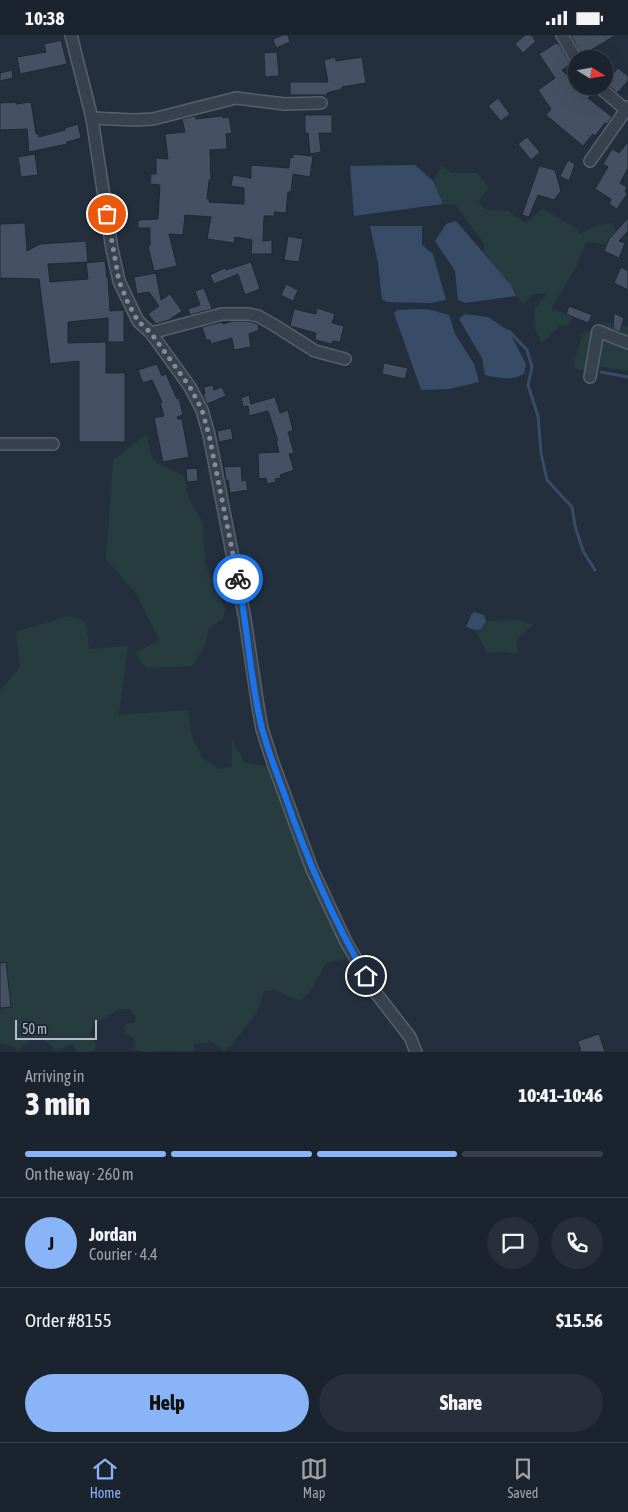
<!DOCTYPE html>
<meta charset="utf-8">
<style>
body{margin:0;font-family:"Asap Condensed",sans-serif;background:#282f3a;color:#f1f3f6;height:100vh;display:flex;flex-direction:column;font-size:19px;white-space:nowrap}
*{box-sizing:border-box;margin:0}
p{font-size:16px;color:#a0a4aa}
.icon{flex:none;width:28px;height:28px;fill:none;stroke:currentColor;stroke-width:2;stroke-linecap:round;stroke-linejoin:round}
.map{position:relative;height:1017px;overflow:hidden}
.sheet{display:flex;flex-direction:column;background:#1b232e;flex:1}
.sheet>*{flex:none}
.needle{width:32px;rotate:101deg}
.fabs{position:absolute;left:568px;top:15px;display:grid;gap:10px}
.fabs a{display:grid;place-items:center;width:45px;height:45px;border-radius:50%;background:#1b232e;box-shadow:0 5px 20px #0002,0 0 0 1px #39404a;font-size:25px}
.scale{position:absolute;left:15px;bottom:12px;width:82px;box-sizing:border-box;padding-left:5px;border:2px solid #b4bcc9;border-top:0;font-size:14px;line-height:18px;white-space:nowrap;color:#b4bcc9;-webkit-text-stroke:4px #1d2633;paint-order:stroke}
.pin{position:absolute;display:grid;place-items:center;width:42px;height:42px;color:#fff;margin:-21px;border:2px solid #fff;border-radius:50%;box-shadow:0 1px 5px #0007}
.courier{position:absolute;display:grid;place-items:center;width:50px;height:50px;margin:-25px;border:4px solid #1a73e8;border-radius:50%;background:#fff;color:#222;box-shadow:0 1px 6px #0007}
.summary em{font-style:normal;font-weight:800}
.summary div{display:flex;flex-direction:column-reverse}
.summary{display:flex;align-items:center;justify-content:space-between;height:85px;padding:0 25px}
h1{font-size:32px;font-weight:800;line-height:38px}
.bar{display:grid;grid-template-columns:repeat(4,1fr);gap:8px 5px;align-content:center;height:60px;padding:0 25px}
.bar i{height:6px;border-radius:4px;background:#39404a}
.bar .on{background:#8ab4f8}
.bar p{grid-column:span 4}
.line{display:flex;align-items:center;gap:12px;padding:0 25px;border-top:1px solid #39404a}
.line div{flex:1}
.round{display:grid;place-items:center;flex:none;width:52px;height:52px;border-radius:26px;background:#282f3a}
.cta{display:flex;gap:10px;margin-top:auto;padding:10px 25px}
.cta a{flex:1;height:58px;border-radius:30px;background:#8ab4f8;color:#111;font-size:20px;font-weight:800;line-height:58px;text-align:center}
.cta a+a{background:#282f3a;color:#f1f3f6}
.status{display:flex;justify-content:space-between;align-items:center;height:35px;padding:0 25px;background:#1b232e;direction:ltr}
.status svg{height:14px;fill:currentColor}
.tab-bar{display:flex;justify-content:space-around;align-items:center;height:70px;border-top:1px solid #39404a;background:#1b232e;font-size:14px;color:#a0a4aa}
.tab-bar a{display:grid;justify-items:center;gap:2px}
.tab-bar .on{color:#8ab4f8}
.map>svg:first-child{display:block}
</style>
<div class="status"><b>10:38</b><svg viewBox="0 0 49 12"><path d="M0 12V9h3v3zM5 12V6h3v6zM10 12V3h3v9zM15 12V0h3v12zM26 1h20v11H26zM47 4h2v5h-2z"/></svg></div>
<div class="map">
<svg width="628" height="1017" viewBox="0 0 628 1017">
<rect width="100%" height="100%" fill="#242f3e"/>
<g fill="#263c3f">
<path d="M442 131 451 138H477L489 153 478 166 485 174 508 176 526 188 542 174 573 191 580 199 598 190 613 188 617 200 607 210 586 207 577 230 551 274 574 281 568 290 559 291 542 308 535 294 534 275 547 259H533L523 269 516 261 511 250 483 217 484 209 456 170 443 169 433 146Z"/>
<path d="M604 287 628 292V336L601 332 580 336 573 331 582 300Z"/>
<path d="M147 399 151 420 158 429 184 441 188 462 203 488 205 529 225 574 223 584 209 593 205 611 192 631 146 633 135 618 159 605 137 560 106 524 113 425Z"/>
<path d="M68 581 86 587 89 614 128 611 119 680 188 675 192 701 202 723 219 734 232 732V704L245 728 266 731 324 877 346 924 326 928 312 954 300 966 275 955 264 956 257 977 232 1010 224 1015 212 1007 194 1009V1016L143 1017 134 1015 135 1004 127 999 124 993 126 989 134 988 136 983 130 974H119L92 990 90 1000 97 1011 92 1017H77L73 1009 56 1015 40 1002 29 1006 18 1015 15 1012 0 1008V655L20 632 16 597Z"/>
<path d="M521 585 533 590 517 604V619L504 617 487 618 475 595 481 594 486 586Z"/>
</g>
<g fill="#394c67">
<path d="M415 130 433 146 443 169 354 181 350 131Z"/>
<path d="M456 186 511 250 516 261 465 268 458 265 455 236 435 206 446 189Z"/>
<path d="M370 191H422V210L433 219 446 265 431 268 387 267 382 264 378 228Z"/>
<path d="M427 274 449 280 455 299 474 329 479 347 449 354 421 355 394 278 397 275Z"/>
<path d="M465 279 488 282 509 296 526 329 524 339C511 346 498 343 485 340L482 323 459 284Z"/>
<path d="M474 577 484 580 486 586 481 594 475 595 466 592 471 580Z"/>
</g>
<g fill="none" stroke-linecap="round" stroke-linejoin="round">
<g stroke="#394c67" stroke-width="3">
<path d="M509 296 527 315 532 332 528 350 538 381 541 418 547 445 572 472 575 491 583 516 595 535"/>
<path d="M601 337 628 342"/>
</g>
</g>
<g fill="#455162" stroke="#1f2835">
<path d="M283 0H288L290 7 276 13 273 4Z"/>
<path d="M525 0H531L536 6 523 18 515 9Z"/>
<path d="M571 0H616L586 18 593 24H583Z"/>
<path d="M61 5 67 29 20 39 17 22 46 17 44 9Z"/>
<path d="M556 8 557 9 558 8 571 29 562 35 576 49V51H590L594 58 588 63 612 82 607 89 605 88 595 101 593 99 583 111 546 80 551 74 538 55 555 43 539 19Z"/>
<path d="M277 17 279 41 265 42 264 18Z"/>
<path d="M335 22 336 26 362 22 366 48 342 52V54L327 58 328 60H290V47H328L324 25Z"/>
<path d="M618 33 628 41V46L617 58 605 47Z"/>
<path d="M12 35 13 43 0 46V38Z"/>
<path d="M498 63 510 79 501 86 488 71Z"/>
<path d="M16 67V69L31 67 36 99H39V102L65 95V93L78 89 81 103 67 107V109L29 117 27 94 0 95V68Z"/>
<path d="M305 80H332V98H319L321 117 310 119 308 98H305Z"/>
<path d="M195 81 196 84 222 81 223 83 229 82 232 98 226 99 227 114 210 115 211 145H209L207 164H209V167L244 169V153L231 151 233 140 251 143V130L289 133 290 122 293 123V119L313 121 310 142 293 139 291 157H288L286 178 274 177 275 181H264L263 206 272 205V219H251L252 205 235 202 234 208 207 204 211 182 185 180 183 200 169 199 177 231 154 236 148 211H150V193H138V185L158 184 160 150 150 149 151 139H156V123L168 124 165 99 185 97 182 84Z"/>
<path d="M527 102 540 117 531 125 518 109Z"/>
<path d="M628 107V133L620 148 627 152 625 156 627 159 617 174 609 169 611 164 595 154 608 132 603 129 612 114 619 118Z"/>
<path d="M35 119 38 140 21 142 18 122Z"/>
<path d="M568 125 575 129 569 146 560 141Z"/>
<path d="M539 131 555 135 561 156 554 165 538 160 529 182 522 180Z"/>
<path d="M628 183V196L619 206 625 208 619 223 604 216 609 204Z"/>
<path d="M25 188 27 216 40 209 86 206 88 227 48 229 50 247 88 244 86 228 105 226 107 243H108L110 276 124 275V307H108V283L68 287V308L106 307V338H125V407H79V326L50 329 39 244 0 243V189Z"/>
<path d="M288 201 303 204 299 227 284 225Z"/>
<path d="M251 227 260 254 245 260 238 239 214 249 210 240 225 233 226 235Z"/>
<path d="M621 232 628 236V255L614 248Z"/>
<path d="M156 238 161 265 170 259 182 276 169 285 156 289 148 279 159 271 149 257 137 259 134 242Z"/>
<path d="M286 249 298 255 293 266 281 260Z"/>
<path d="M204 253 212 274 190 280 188 274 200 270 195 256Z"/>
<path d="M569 271 592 280 588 288 566 279Z"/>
<path d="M317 273 335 279 332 288 344 291 340 307 333 306 332 309 315 305 316 298 290 291 294 274 316 279Z"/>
<path d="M614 278 624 283 620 297 613 294Z"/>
<path d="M233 286H248L258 289 259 295 249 299 251 312 234 315 232 303 211 309 210 305H206L202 292 222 287 223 289Z"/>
<path d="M384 328 408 333 405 344 382 339Z"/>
<path d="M157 329 162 341 166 339 177 364 179 363 183 380 177 382 178 384H182L189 422 163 427 154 383 164 381 160 368 162 367 152 345 143 348 138 335Z"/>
<path d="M213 350 214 355 222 352 226 361 207 369 203 360 205 359 204 352Z"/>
<path d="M249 360 251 369 275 362 280 378 288 375 293 396 288 397 294 418 289 419 294 435 280 440 281 443 275 444 276 447 267 449 266 443 259 444 258 418 279 417 276 406H278L268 376 249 381 248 371 243 372 241 363Z"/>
<path d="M231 393 233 404 219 407 217 396Z"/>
<path d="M241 431 242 446 246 445 248 455 230 458 228 445 226 446 224 432Z"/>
<path d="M197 433 198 446 187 447 186 434Z"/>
<path d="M6 927 11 972 0 973V928Z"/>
<path d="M599 999 605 1017H581L578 1006Z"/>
</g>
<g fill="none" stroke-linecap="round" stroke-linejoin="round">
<defs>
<g id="minor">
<path d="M71 0 92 83 112 214 119 246 138 286 151 298 190 352 202 375 209 400 245 584 257 665 262 694 273 728 312 834 346 907 376 958 410 1002 416 1017"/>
<path d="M562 0 576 24"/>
<path d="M598 51 626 75"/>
<path d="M92 83 134 85 153 84 236 63 285 69 321 68"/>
<path d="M590 126 628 72"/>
<path d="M151 298 222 279H249L258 281 274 290 315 316 345 324"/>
<path d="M590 342 598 296 628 308"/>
<path d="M0 409H53"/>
</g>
</defs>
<use href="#minor" stroke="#565f6c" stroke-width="14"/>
<use href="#minor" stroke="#38414e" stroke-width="11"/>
</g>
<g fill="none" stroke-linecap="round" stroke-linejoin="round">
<path stroke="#828b98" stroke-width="5" stroke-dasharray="0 9" d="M107 179 119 246 128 268 138 286 151 298 190 352 202 375 209 400 238 544"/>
<path stroke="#1a73e8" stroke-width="6" d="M238 544C248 594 250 645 262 694 268 715 276 737 284 758 306 822 332 883 366 941"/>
</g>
</svg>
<div class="fabs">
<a><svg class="needle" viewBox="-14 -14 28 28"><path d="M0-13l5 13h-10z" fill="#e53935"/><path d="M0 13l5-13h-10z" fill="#a0a4aa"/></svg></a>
</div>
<div class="scale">50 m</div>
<div class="pin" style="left:107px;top:179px;background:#ea580c"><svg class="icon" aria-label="bag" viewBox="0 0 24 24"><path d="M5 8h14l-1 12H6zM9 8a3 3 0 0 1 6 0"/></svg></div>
<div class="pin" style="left:366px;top:941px;background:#1f2937"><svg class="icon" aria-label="home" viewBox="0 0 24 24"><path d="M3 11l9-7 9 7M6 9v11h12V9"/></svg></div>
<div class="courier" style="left:238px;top:544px"><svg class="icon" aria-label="bike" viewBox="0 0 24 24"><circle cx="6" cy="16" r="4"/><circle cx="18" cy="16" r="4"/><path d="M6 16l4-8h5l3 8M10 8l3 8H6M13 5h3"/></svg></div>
</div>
<section class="sheet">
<div class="summary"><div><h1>3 min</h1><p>Arriving in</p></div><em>10:41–10:46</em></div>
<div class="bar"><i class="on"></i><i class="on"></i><i class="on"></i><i></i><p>On the way · 260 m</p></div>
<div class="line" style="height:90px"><b class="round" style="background:#8ab4f8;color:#111">J</b><div><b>Jordan</b><p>Courier · 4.4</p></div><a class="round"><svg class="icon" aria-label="chat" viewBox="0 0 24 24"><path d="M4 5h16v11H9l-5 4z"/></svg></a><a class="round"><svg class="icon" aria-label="phone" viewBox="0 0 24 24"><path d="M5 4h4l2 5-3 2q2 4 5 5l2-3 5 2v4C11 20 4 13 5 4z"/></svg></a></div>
<div class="line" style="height:65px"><div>Order #8155</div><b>$15.56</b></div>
<div class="cta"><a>Help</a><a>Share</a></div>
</section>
<nav class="tab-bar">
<a class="on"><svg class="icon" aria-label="home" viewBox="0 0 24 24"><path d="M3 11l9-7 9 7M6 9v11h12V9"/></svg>Home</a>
<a><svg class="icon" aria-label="map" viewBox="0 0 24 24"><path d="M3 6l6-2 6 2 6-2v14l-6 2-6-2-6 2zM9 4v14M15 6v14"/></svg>Map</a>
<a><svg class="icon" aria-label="saved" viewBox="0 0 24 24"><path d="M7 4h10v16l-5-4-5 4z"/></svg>Saved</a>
</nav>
